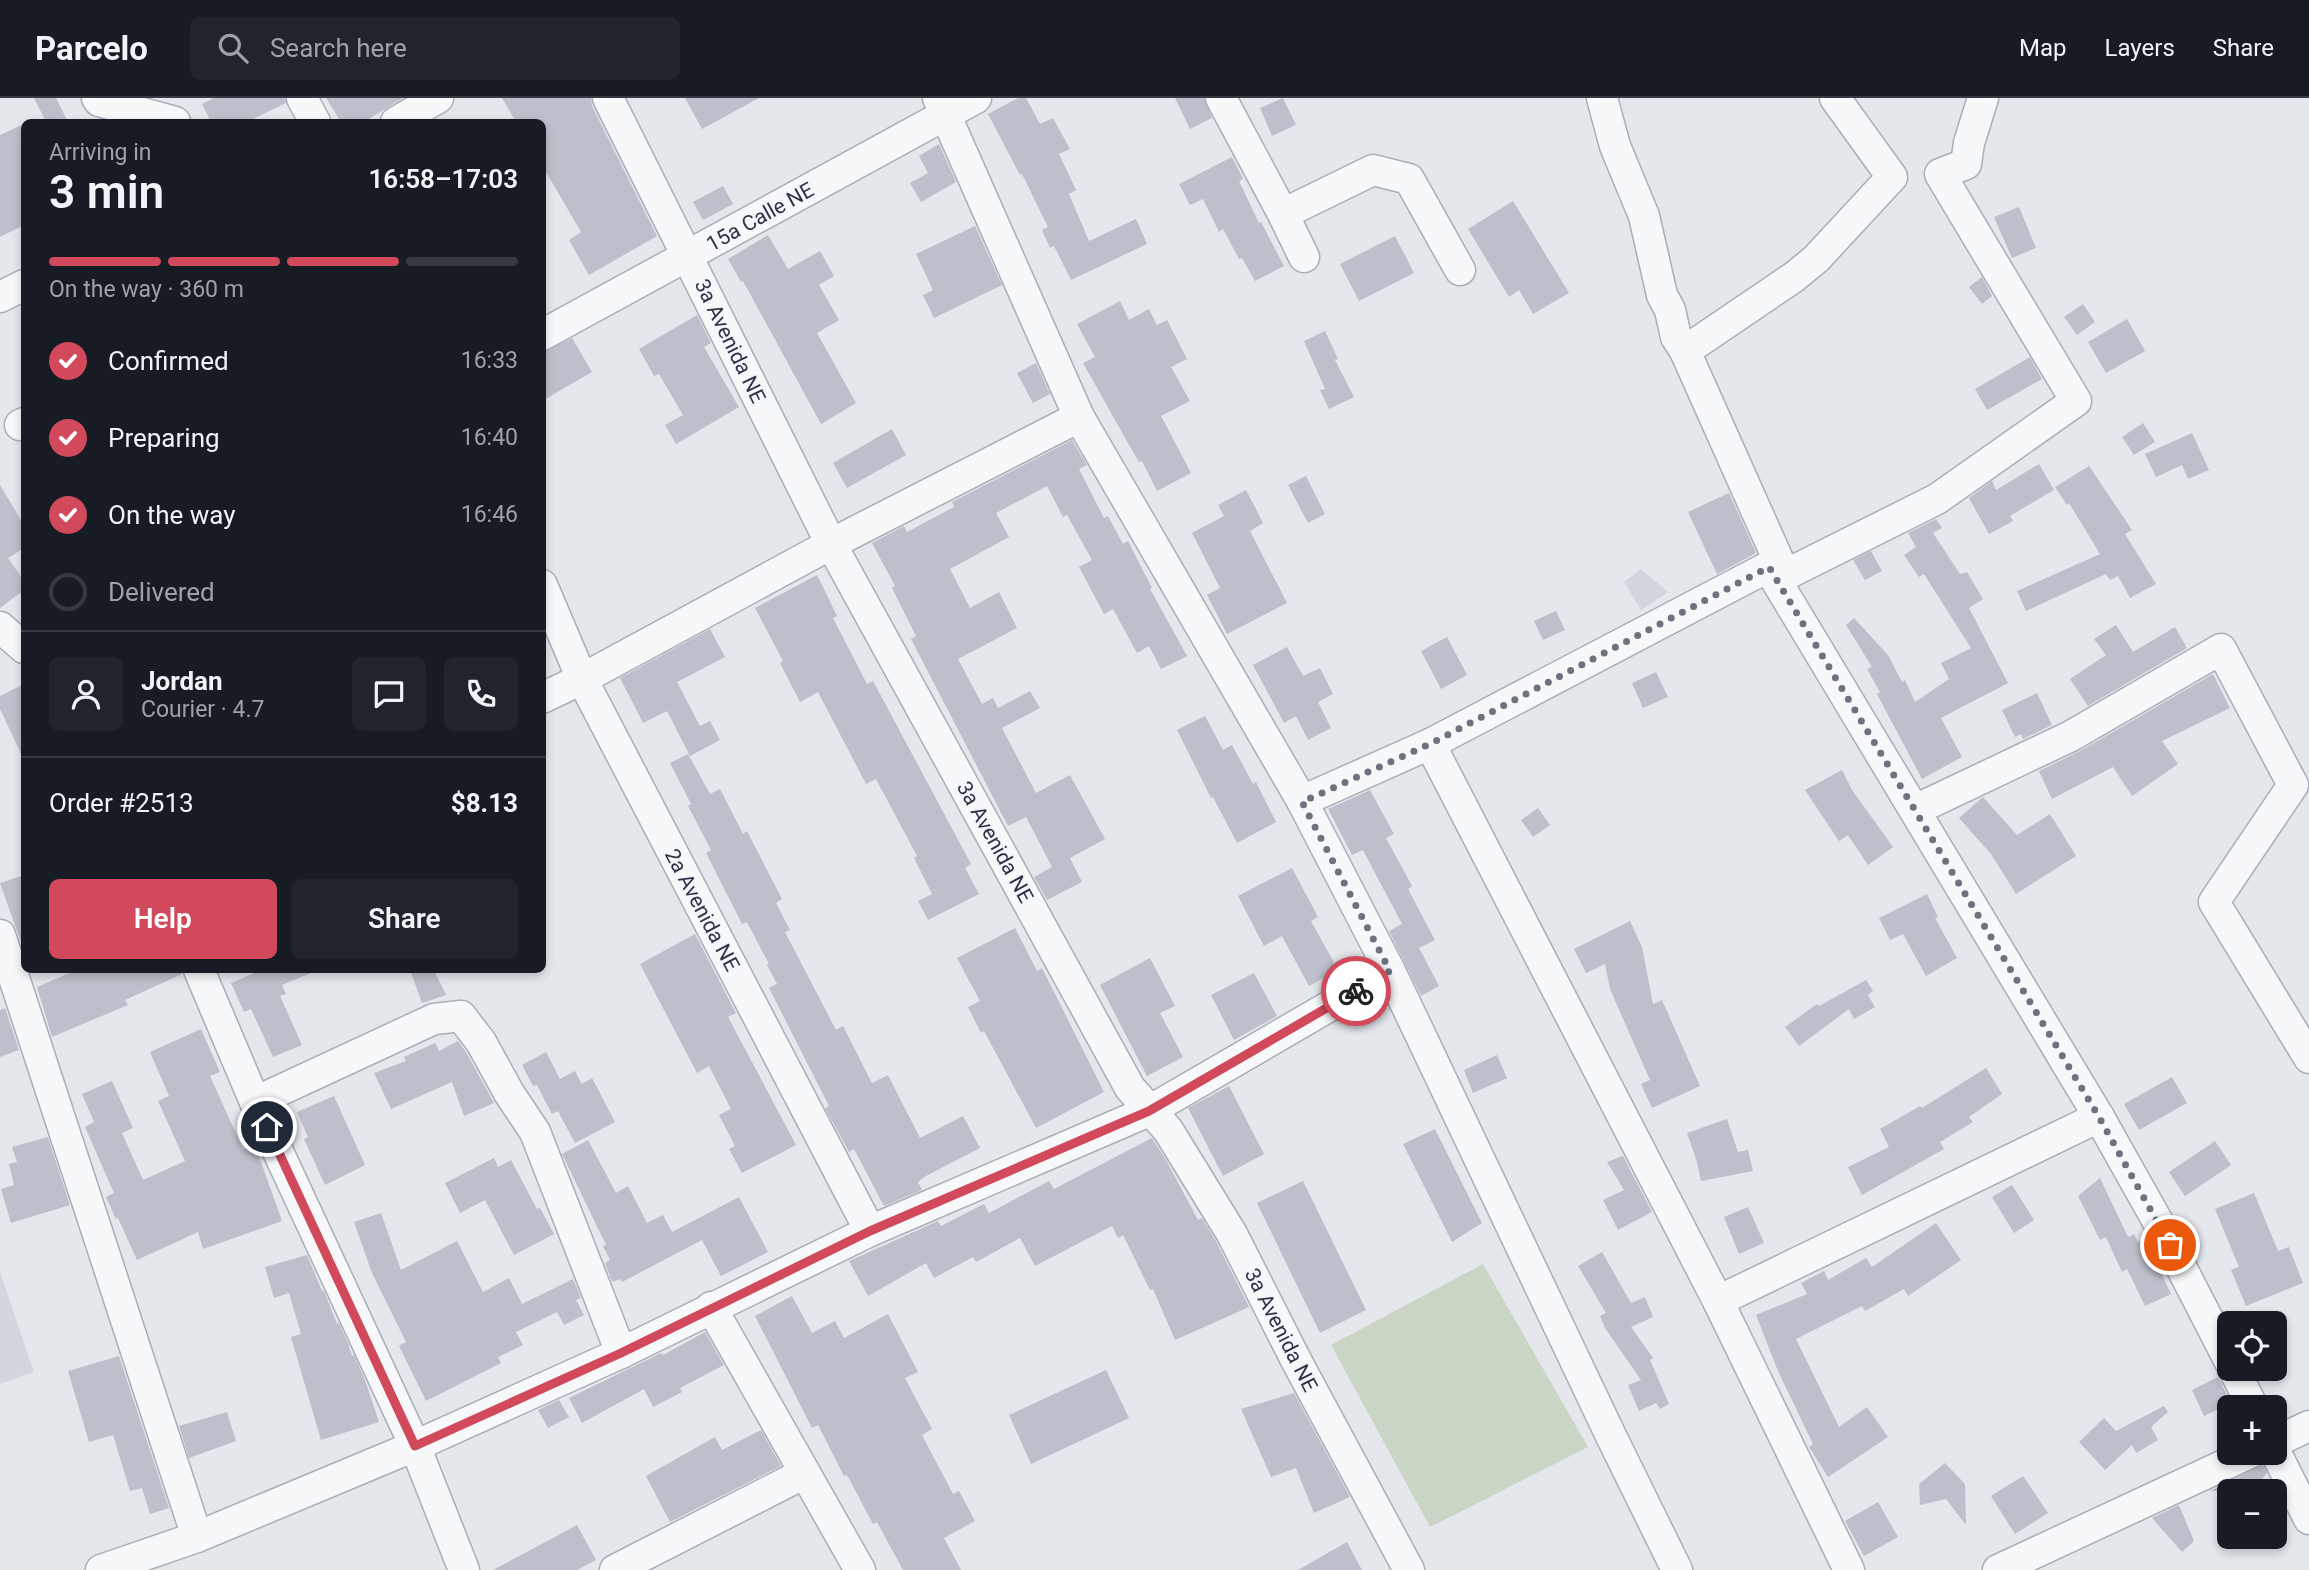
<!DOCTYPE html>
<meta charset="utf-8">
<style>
body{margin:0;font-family:Roboto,sans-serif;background:#20242c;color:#f1f3f6;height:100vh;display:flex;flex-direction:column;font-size:26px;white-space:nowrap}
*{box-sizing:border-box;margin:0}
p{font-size:23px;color:#9ea1a6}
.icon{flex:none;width:38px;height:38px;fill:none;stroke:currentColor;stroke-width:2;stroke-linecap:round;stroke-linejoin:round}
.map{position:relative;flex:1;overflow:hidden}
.side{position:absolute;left:21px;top:21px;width:525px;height:854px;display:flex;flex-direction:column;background:#171b24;border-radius:10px;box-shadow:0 4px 10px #0003}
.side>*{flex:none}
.tools{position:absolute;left:2217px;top:1213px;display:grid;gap:14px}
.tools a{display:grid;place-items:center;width:70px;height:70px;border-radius:10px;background:#171b24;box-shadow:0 4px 10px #0003;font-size:35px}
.pin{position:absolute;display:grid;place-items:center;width:60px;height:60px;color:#fff;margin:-30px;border:4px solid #fff;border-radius:50%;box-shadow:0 2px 7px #0007}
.courier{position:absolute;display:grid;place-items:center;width:70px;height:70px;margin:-35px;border:5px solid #d1495b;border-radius:50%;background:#fff;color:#222;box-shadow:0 2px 9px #0007}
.head em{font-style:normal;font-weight:600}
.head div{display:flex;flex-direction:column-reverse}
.head{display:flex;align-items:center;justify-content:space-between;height:119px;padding:0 28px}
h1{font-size:46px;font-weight:600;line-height:52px}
.bar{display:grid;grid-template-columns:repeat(4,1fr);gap:10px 7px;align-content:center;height:84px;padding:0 28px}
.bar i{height:9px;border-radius:5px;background:#363941}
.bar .on{background:#d1495b}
.bar p{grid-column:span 4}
.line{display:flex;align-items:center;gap:18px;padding:0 28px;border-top:2px solid #363941}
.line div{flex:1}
.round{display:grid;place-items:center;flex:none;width:74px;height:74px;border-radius:10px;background:#20242c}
ol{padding:0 28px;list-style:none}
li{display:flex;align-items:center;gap:21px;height:77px}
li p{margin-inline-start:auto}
li .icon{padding:7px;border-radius:50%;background:#d1495b;color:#fff;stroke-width:4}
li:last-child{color:#9ea1a6}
li i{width:38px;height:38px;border:4px solid #363941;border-radius:50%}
.action{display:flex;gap:14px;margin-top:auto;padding:14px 28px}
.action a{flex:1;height:80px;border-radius:10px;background:#d1495b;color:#fff;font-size:28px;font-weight:600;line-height:80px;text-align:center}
.action a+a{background:#20242c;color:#f1f3f6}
header{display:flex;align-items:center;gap:42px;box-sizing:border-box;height:98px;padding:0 35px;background:#171b24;border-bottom:2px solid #363941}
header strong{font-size:33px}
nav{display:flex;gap:38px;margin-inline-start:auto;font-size:24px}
.search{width:490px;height:63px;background:#20242c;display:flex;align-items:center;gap:18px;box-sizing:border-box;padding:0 24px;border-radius:10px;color:#9ea1a6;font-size:26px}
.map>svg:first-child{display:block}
</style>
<header>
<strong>Parcelo</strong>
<div class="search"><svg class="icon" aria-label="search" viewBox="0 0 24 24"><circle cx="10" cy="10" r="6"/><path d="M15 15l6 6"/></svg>Search here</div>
<nav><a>Map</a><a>Layers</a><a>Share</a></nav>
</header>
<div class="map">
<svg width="2309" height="1472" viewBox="0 0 2309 1472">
<rect width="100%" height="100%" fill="#e4e7ec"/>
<g fill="#d2d6de">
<path d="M1641 471 1668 494 1641 512 1624 484Z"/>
<path d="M0 1174 34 1274 0 1286Z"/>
</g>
<path fill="#c9d6c5" d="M1483 1166 1588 1349 1430 1429 1331 1247Z"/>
<g fill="#bbc0ca">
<path d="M34 0H56L68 24H46Z"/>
<path d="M214 0H285L286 5 247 24H211L202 6Z"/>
<path d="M326 0H403L364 24H341Z"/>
<path d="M502 0H591L592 8 657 138 589 177 569 142 581 134 542 67V24H516Z"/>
<path d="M685 0H759L702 31Z"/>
<path d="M1018 0H1026L1040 26 1053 20 1070 51 1059 56 1076 92 1069 96 1089 143 1136 121 1147 146 1071 182 1054 148 1050 150 1042 132 1048 129 1022 76 1020 77 988 16Z"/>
<path d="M1175 0H1204L1212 20 1190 31Z"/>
<path d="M1283 0 1296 27 1272 38 1260 10Z"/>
<path d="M24 26V127L0 139V37Z"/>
<path d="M939 46 956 84 921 104 910 85 928 75 919 58Z"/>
<path d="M1232 59 1243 81 1239 83 1259 125 1261 124 1284 168 1255 183 1242 160 1239 161 1223 131 1219 134 1203 101 1190 107 1179 86Z"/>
<path d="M723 88 733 106 703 122 693 104Z"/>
<path d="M1513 103 1569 195 1533 216 1519 192 1509 199 1468 131Z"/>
<path d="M2019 109 2036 150 2012 160 1994 119Z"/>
<path d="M975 128 1002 187 934 220 923 197 933 192 916 156Z"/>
<path d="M768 137 788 171 820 153 834 178 819 187 839 222 817 235 856 305 821 326 743 183 741 184 728 161Z"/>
<path d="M1395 138 1414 175 1359 203 1340 166Z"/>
<path d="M1982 179 1992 198 1982 206 1969 189Z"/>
<path d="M1120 203 1129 222 1149 211 1157 227 1167 222 1187 261 1171 269 1190 303 1161 318 1191 375 1157 393 1142 363 1139 364 1124 338 1083 265 1095 259 1077 226Z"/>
<path d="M2083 206 2095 224 2077 237 2064 219Z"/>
<path d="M697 217 711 245 704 249 739 309 676 346 665 327 683 317 659 276 654 278 639 251Z"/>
<path d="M2127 221 2145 253 2106 275 2088 244Z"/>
<path d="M1325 233 1338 261 1335 262 1354 299 1329 311 1320 292 1325 291 1304 243Z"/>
<path d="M572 240 592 274 542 303V255Z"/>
<path d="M2030 259 2042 281 1987 312 1975 291Z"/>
<path d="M1036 265 1050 296 1033 305 1017 275Z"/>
<path d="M2143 325 2155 344 2134 357 2122 339Z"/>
<path d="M892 331 906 357 847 390 833 365Z"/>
<path d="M2192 335 2209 372 2188 381 2182 367 2156 379 2145 356Z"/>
<path d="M1072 342 1087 367 1079 371 1104 420 1108 418 1123 446 1128 443 1152 490 1150 491 1187 558 1161 571 1149 548 1137 555 1113 511 1104 516 1079 469 1092 462 1067 417 1063 419 1047 388 996 415 1009 439 950 471 970 510 999 494 1017 530 958 561 982 606 993 600 998 610 1030 593 1040 610 1002 630 1036 695 1070 677 1105 741 1070 760 1082 784 1047 802 1034 779 1052 769 1026 719 1008 728 911 541 916 538 892 490 895 488 872 445 904 428 907 434 954 409 952 404Z"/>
<path d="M2039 366 2054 392 2010 418 2013 423 1989 436 1969 400 1992 383 1996 392Z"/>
<path d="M2089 368 2132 432 2125 436 2156 486 2130 500 2118 478 2110 482 2106 476 2026 513 2017 493 2100 456 2069 405 2067 407 2055 389Z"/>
<path d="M1306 378 1325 416 1308 425 1288 387Z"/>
<path d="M0 387 24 427V450L8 460 24 483V492L0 510Z"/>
<path d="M1246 392 1263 425 1250 433 1287 505 1227 536 1207 497 1220 490 1192 435 1224 418 1218 407Z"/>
<path d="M1729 395 1756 455 1717 476 1688 414Z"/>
<path d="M1936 421 1942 430 1933 435 1960 476 1967 474 1983 501 1969 510 2008 585 1941 620 1962 659 1922 681 1877 596 1880 594 1867 571 1872 569 1846 527 1854 520 1888 557 1902 584 1905 582 1915 604 1949 581 1941 565 1971 550 1924 476 1919 479 1904 457 1916 449 1908 435Z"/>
<path d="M1871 453 1882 473 1865 482 1853 462Z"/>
<path d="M817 477 837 518 833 520 867 586 873 583 971 766 965 770 979 796 928 822 918 803 932 796 914 760 917 758 876 681 866 686 818 594 800 604 780 565 783 563 755 510Z"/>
<path d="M1556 513 1565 532 1543 542 1534 523Z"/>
<path d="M2116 527 2133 554 2175 529 2187 550 2088 608 2070 581 2106 557 2094 541Z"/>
<path d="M710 531 725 559 677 584 700 628 710 623 720 642 690 658 667 613 643 625 620 580Z"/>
<path d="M1447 539 1467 577 1441 591 1421 553Z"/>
<path d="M1287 549 1303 578 1320 570 1333 596 1318 604 1331 630 1308 642 1296 618 1284 625 1253 567Z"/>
<path d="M1656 574 1668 599 1643 610 1632 585Z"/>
<path d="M2213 576 2230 610 2162 643 2178 666 2132 698 2113 669 2052 701 2039 673 2080 653Z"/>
<path d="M24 586V662L0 611V598Z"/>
<path d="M2037 595 2052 627 2023 641 2021 636 2015 639 2002 612Z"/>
<path d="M1205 618 1223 652 1232 647 1253 686 1256 684 1276 724 1237 745 1213 699 1211 700 1177 632Z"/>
<path d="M688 656 710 696 720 691 743 736 747 733 782 801 776 805 790 832 785 834 836 932 843 928 872 985 888 977 920 1040 963 1018 980 1050 926 1078 918 1084 922 1092 884 1108 854 1051 849 1054 825 1010 829 1008 769 890 777 886 767 867 769 866 747 824 742 826 706 755 711 752 688 708 691 706 670 665Z"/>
<path d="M1842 672 1852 692 1893 749 1868 767 1848 737 1839 743 1805 692Z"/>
<path d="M1370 692 1394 736 1386 740 1412 788 1408 791 1435 842 1419 850 1439 888 1421 898 1389 833 1402 826 1363 752 1352 757 1328 711Z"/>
<path d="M1983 699 2017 737 2050 716 2076 758 2016 796 1991 756 1959 720Z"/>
<path d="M1538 710 1550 727 1533 739 1521 722Z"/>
<path d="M1292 770 1318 819 1311 823 1338 872 1309 888 1282 838 1264 848 1238 798Z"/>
<path d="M24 777V849L23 850 0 785Z"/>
<path d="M1927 796 1938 819 1935 820 1957 860 1926 878 1903 836 1890 842 1879 820Z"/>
<path d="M1630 823 1642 849 1653 906 1662 902 1700 988 1652 1010 1641 986 1650 982 1610 891 1605 866 1586 875 1574 851Z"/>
<path d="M1015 830 1037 873 1042 870 1104 994 1036 1030 984 933 981 935 968 909 980 903 957 860Z"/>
<path d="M695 836 736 915 728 919 796 1047 742 1075 729 1051 735 1048 719 1017 731 1011 709 968 697 975 640 866Z"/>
<path d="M1150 860 1175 908 1160 915 1183 959 1147 978 1100 887Z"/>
<path d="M77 872H182V876L125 902 128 907 52 939 37 889Z"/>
<path d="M261 872H318L282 887 286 896 280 898 302 947 273 959 251 911 244 914 231 885Z"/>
<path d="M410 872H434L446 897 422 905Z"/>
<path d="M1254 875 1277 918 1234 942 1211 897Z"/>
<path d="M1866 882 1873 893 1868 897 1875 909 1854 921 1849 911 1799 948 1785 929 1817 906 1819 908Z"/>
<path d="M5 910 19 952 0 959V912Z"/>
<path d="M201 931 220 974 210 978 243 1051 255 1047 282 1123 203 1151 198 1134 137 1162 118 1120 116 1121 106 1099 114 1095 85 1029 94 1024 82 996 112 983 133 1030 122 1035 143 1082 185 1063 158 1003 169 998 150 954Z"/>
<path d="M458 943 466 954 494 1005 464 1018 452 984 391 1011 374 975 406 963 404 959 435 945 439 953Z"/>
<path d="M546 954 560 981 575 973 582 986 592 980 615 1024 575 1045 558 1013 552 1016 537 987 533 988 522 967Z"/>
<path d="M1497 957 1507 980 1473 995 1464 972Z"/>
<path d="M1986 970 2002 996 1969 1019 1973 1024 1940 1044 1944 1051 1862 1097 1848 1069 1889 1049 1880 1031 1920 1008 1922 1010Z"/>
<path d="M2172 979 2187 1005 2139 1032 2124 1006Z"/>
<path d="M1229 988 1264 1056 1223 1078 1188 1010Z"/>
<path d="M334 998 365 1067 325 1087 304 1041 308 1039 297 1014Z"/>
<path d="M1727 1021 1738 1054 1748 1052 1753 1073 1701 1083 1697 1064 1687 1035Z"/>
<path d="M1435 1031 1482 1125 1452 1144 1403 1046Z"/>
<path d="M48 1039 70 1107 11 1125 1 1091 14 1087 9 1066 17 1064 12 1049Z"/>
<path d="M1152 1040 1166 1062 1198 1122 1202 1120 1217 1145 1249 1209 1175 1242 1153 1191 1150 1192 1123 1137 1118 1140 1112 1128 1035 1168 1020 1140 976 1164 973 1159 934 1180 926 1165 868 1198 849 1163 938 1123 941 1128 984 1106 989 1115 1049 1083 1054 1091Z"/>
<path d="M588 1042 616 1095 628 1088 647 1125 663 1117 672 1134 739 1099 768 1154 721 1178 702 1142 622 1184 620 1181 612 1184 605 1165 610 1162 603 1148 606 1147 562 1056Z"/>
<path d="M2215 1043 2231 1067 2185 1098 2169 1074Z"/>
<path d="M1623 1058 1652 1114 1618 1132 1603 1102 1624 1092 1607 1064Z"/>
<path d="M494 1060 498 1069 511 1062 537 1111 540 1110 554 1136 514 1157 485 1102 460 1115 445 1085Z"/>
<path d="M2100 1080 2128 1139 2134 1136 2138 1144 2145 1141 2171 1196 2145 1208 2127 1171 2122 1174 2106 1139 2100 1142 2078 1098Z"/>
<path d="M1303 1083 1366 1212 1320 1235 1257 1105Z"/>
<path d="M2012 1087 2034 1122 2014 1135 1992 1099Z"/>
<path d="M2254 1095 2278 1153 2289 1149 2303 1185 2246 1208 2231 1172 2239 1169 2215 1111Z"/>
<path d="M1748 1109 1764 1145 1739 1156 1724 1119Z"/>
<path d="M381 1115 401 1172 457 1143 483 1194 509 1180 522 1206 573 1181 581 1200 576 1202 584 1217 564 1227 557 1214 516 1234 523 1247 498 1259 501 1265 426 1303 399 1248 406 1244 372 1175 354 1124Z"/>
<path d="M1936 1125 1961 1162 1908 1198 1904 1191 1865 1213 1862 1208 1796 1241 1839 1329 1867 1309 1888 1339 1828 1379 1809 1349 1813 1346 1778 1273 1756 1217 1807 1196 1801 1185 1824 1173 1828 1182 1866 1160 1872 1169Z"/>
<path d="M1602 1154 1631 1205 1645 1199 1653 1219 1631 1229 1653 1260 1650 1262 1669 1306 1660 1311 1656 1305 1639 1313 1628 1287 1641 1282 1605 1230 1600 1218 1606 1215 1578 1168Z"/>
<path d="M307 1157 322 1193H324L337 1226 339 1225 348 1245 352 1258 354 1257 365 1282 379 1324 321 1342 291 1239 301 1236 289 1195 274 1200 265 1169Z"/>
<path d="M792 1198 812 1235 835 1223 844 1240 888 1216 918 1274 905 1280 932 1331 922 1337 953 1396 959 1393 975 1423 944 1440 961 1472H903L877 1424 873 1426 847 1377 844 1378 818 1327 812 1330 755 1218Z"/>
<path d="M705 1234 724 1267 680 1290 682 1294 653 1309 644 1291 582 1325 569 1300 661 1255 663 1257Z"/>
<path d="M119 1258 169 1410 150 1416 142 1390 130 1393 113 1337 89 1344 68 1273Z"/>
<path d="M1106 1272 1129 1320 1031 1366 1009 1317Z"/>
<path d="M2218 1279 2231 1305 2204 1318 2192 1292Z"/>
<path d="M1294 1295 1350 1399 1314 1415 1296 1370 1271 1379 1241 1311Z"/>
<path d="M559 1302 569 1319 548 1330 538 1312Z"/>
<path d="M2164 1308 2168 1314 2151 1329 2158 1342 2136 1355 2132 1347 2105 1372 2079 1344 2104 1320 2116 1333Z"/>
<path d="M227 1314 236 1343 189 1360 179 1328Z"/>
<path d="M761 1332 781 1368 670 1424 646 1378 715 1339 722 1352Z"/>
<path d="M1945 1365 1965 1386 1966 1427 1946 1401 1920 1407 1919 1386Z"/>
<path d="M2263 1367 2267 1375 2252 1393H2210Z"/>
<path d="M2023 1378 2048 1415 2015 1436 1991 1398Z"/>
<path d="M1878 1404 1898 1439 1864 1458 1845 1423Z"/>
<path d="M2179 1407 2194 1443 2182 1454 2152 1420Z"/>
<path d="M577 1427 596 1462 577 1472H493Z"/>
<path d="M1347 1444 1362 1472H1298Z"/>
</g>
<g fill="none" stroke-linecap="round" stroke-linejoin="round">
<defs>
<g id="minor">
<path d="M97 0 99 3 175 24"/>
<path d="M302 0 315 24"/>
<path d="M608 0 831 446 1130 990 1168 1032 1232 1136 1297 1264 1409 1472"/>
<path d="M938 0 1079 319 1302 703 1390 873 1611 1338 1677 1472"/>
<path d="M1221 0 1283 116 1304 159"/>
<path d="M1602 0 1615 48 1644 118 1662 197 1670 212 1676 239 1685 253 1785 477"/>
<path d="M396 24 438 0"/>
<path d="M1283 116 1373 72 1409 81 1460 172"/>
<path d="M0 199 24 187"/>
<path d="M542 237 976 0"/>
<path d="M1685 253 1794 179 1816 161 1892 79 1835 0"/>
<path d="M20 327 24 325"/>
<path d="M1768 469 2099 1019 2158 1124 2230 1264"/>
<path d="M542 487 582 581 870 1133"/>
<path d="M0 529 24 550"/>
<path d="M542 600 582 581 831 446 1079 319"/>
<path d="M1430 646 1718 1203 1849 1472"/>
<path d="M1302 703 1430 646 1768 469 1785 477 1937 401 2076 303 1940 76 1966 66 1969 45 1983 0"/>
<path d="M1915 712 2071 638 2221 551 2293 687 2214 804 2309 960"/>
<path d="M0 837 197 1439"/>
<path d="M199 872 255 1004 415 1348 464 1472"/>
<path d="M255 1004 434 921 461 918 481 944 509 995 535 1034 621 1255"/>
<path d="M1718 1203 2099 1019"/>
<path d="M711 1209 860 1472"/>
<path d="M2233 1270 2253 1309"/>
<path d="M2275 1344 2309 1328"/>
<path d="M2275 1353 2309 1421"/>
<path d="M101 1472 197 1439 415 1348 621 1255 870 1133 1149 1013 1390 873"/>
<path d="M615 1472 805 1375"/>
<path d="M1998 1472 2252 1354"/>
</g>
</defs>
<use href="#minor" stroke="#a9aeb7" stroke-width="33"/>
<use href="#minor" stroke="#f7f8fa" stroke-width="30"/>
</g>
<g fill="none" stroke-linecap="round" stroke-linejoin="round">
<path stroke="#6c737f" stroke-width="7" stroke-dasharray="0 12.6" d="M1356 893 1390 873 1302 704 1430 646 1769 469 2099 1019 2170 1147"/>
<path stroke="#d1495b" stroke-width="9" d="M267 1029 415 1348 621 1255 870 1133 1149 1013 1356 893"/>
</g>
<g text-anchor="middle" stroke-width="5" stroke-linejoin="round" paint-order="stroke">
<g font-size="21" fill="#2b3445" stroke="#f4f6f9">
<text transform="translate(760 119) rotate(-29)" y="7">15a Calle NE</text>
<text transform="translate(730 243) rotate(64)" y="7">3a Avenida NE</text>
<text transform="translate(995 744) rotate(61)" y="7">3a Avenida NE</text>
<text transform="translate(702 812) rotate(62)" y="7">2a Avenida NE</text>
<text transform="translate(1281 1232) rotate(63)" y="7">3a Avenida NE</text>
</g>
</g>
</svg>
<div class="tools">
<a><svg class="icon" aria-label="locate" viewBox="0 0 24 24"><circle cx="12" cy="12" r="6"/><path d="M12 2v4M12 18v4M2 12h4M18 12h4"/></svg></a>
<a>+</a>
<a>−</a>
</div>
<div class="pin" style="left:2170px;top:1147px;background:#ea580c"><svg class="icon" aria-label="bag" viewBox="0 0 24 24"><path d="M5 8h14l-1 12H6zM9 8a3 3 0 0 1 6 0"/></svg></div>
<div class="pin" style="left:267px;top:1029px;background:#1f2937"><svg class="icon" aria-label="home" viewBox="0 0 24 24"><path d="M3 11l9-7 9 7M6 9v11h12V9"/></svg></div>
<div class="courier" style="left:1356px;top:893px"><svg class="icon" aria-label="bike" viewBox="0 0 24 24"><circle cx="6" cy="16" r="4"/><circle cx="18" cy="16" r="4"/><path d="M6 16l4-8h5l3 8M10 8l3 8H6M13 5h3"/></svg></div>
<section class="side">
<div class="head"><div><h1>3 min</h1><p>Arriving in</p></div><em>16:58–17:03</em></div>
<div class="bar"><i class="on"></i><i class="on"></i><i class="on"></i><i></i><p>On the way · 360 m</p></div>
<ol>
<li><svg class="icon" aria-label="check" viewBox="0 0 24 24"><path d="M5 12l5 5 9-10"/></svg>Confirmed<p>16:33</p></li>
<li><svg class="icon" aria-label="check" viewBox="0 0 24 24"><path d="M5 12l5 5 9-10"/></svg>Preparing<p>16:40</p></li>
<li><svg class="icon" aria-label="check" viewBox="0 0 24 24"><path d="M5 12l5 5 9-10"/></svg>On the way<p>16:46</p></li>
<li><i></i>Delivered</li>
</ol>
<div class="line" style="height:126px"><a class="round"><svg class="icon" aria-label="person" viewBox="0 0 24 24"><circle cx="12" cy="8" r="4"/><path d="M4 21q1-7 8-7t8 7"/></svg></a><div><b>Jordan</b><p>Courier · 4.7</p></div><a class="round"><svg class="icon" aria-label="chat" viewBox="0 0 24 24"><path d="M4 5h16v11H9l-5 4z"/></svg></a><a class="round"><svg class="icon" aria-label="phone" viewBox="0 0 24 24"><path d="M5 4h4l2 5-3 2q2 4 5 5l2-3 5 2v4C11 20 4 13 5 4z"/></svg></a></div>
<div class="line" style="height:91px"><div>Order #2513</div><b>$8.13</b></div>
<div class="action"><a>Help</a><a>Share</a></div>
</section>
</div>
